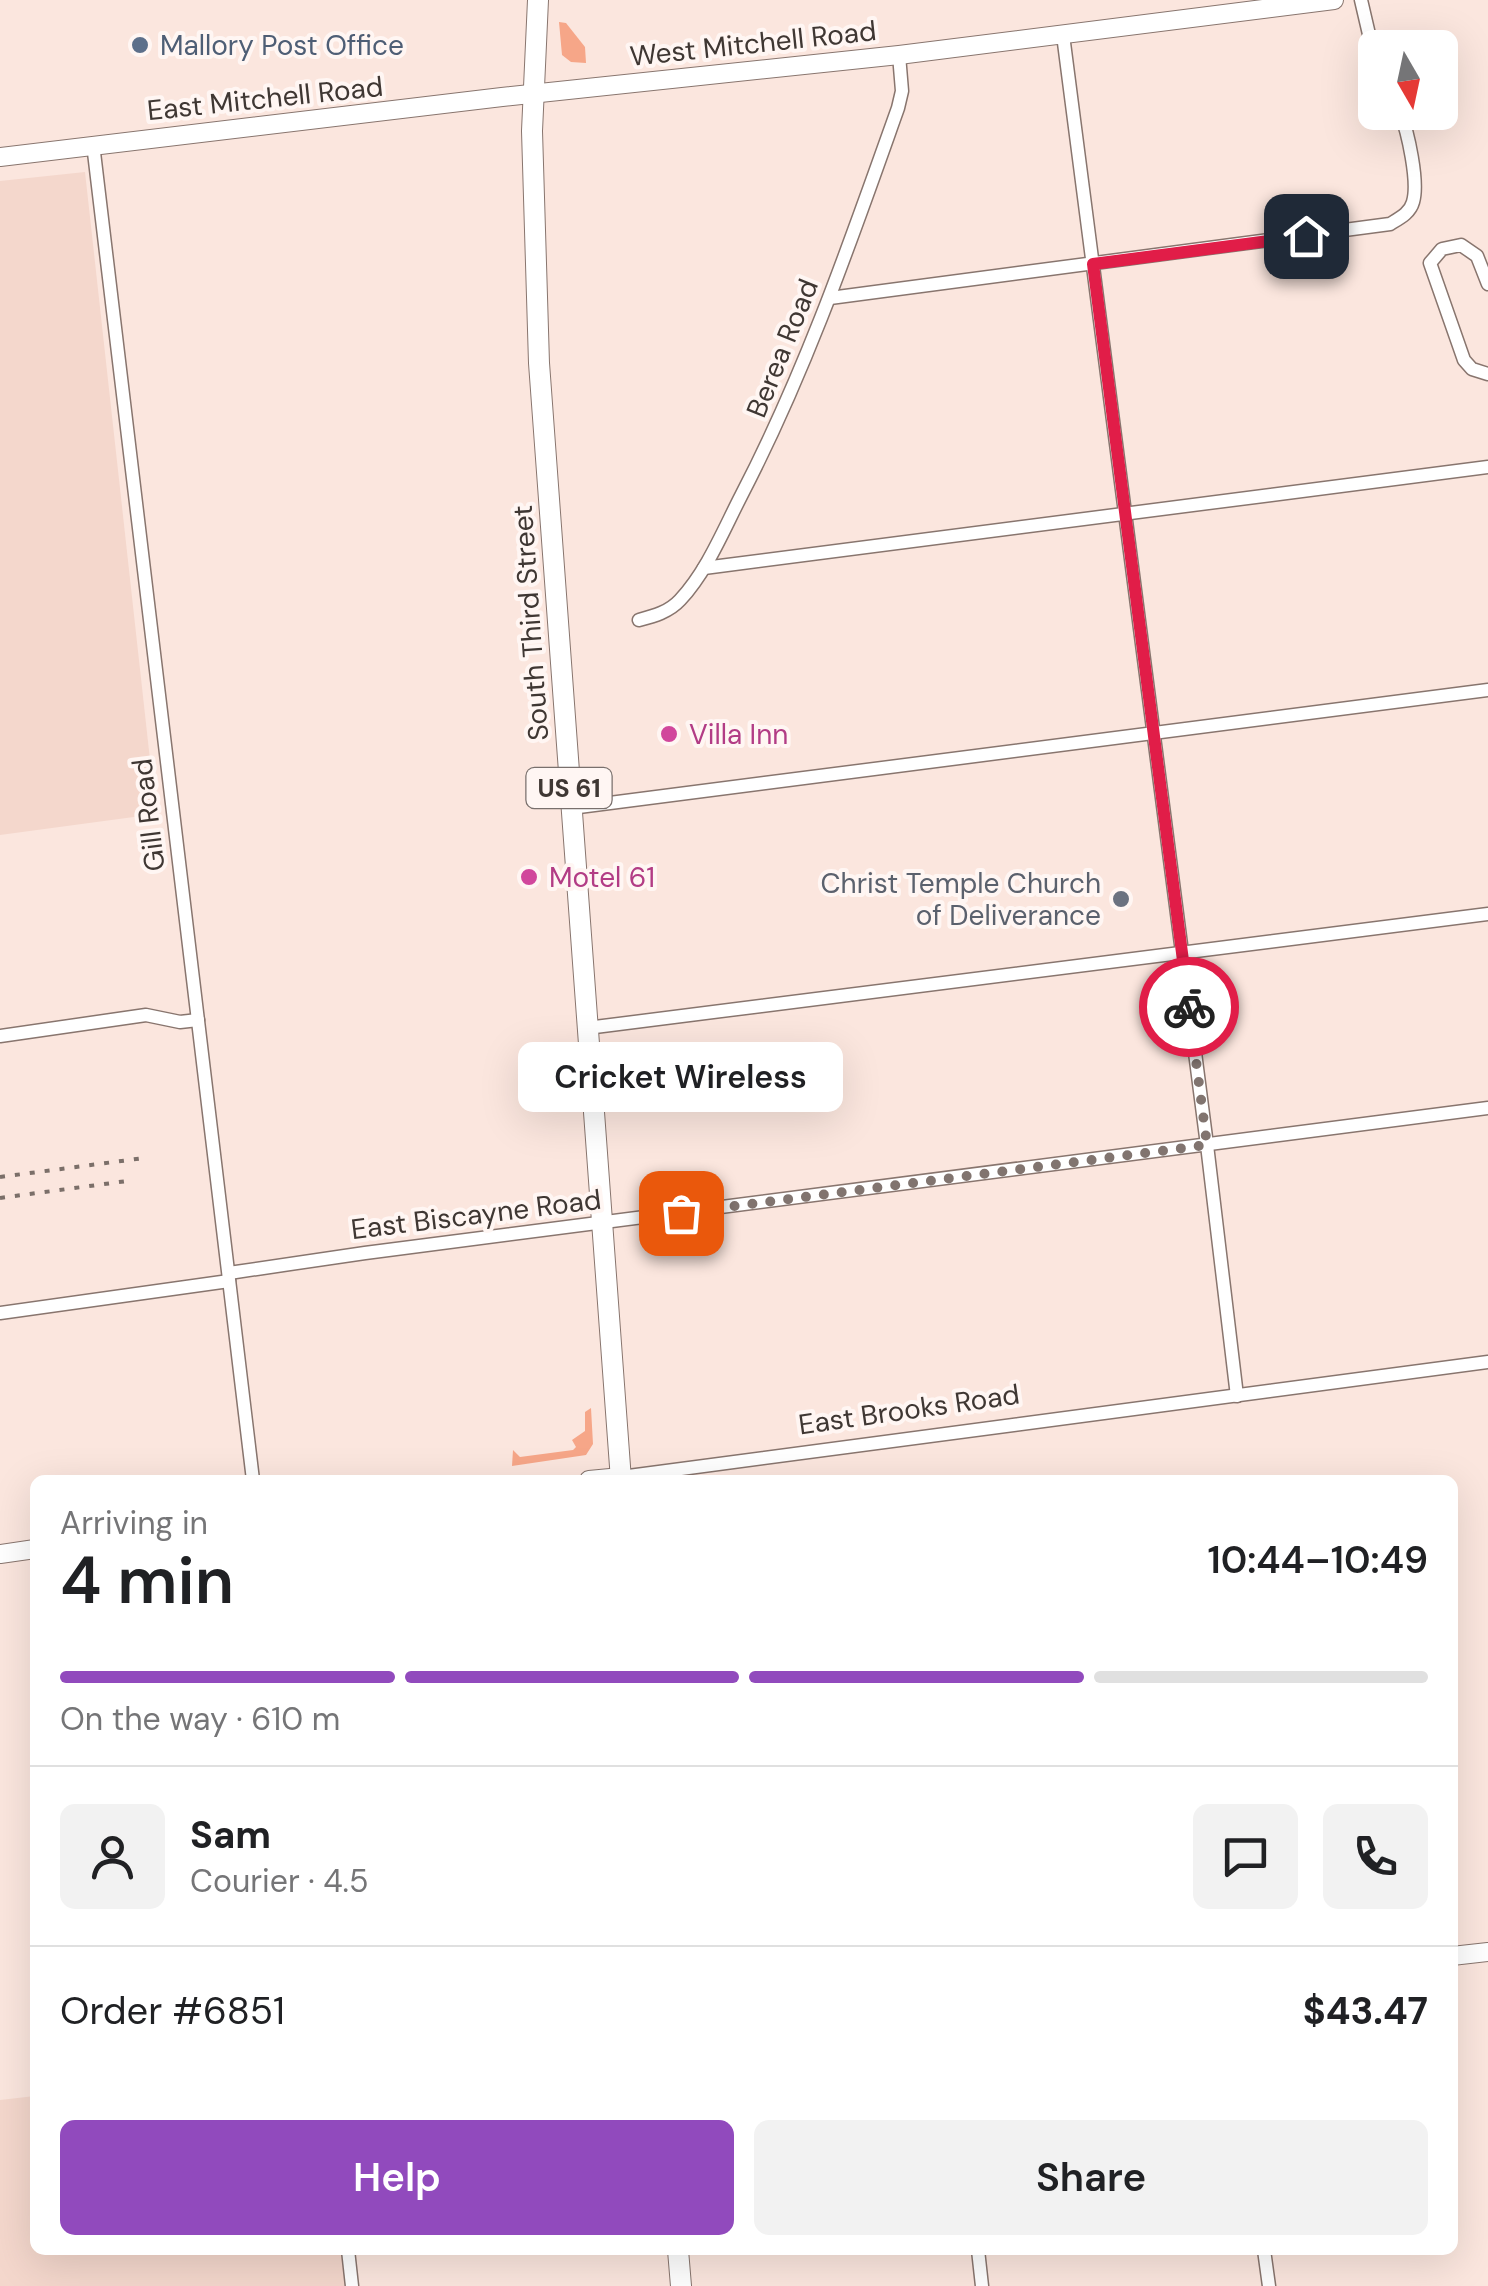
<!DOCTYPE html>
<meta charset="utf-8">
<style>
body{margin:0;font-family:"DM Sans",sans-serif;background:#f2f2f2;color:#202124;height:100vh;display:flex;flex-direction:column;font-size:38px;white-space:nowrap}
*{box-sizing:border-box;margin:0}
p{font-size:32px;color:#757577}
.icon{flex:none;width:55px;height:55px;fill:none;stroke:currentColor;stroke-width:2;stroke-linecap:round;stroke-linejoin:round}
.map{position:relative;flex:1;overflow:hidden}
.side{position:absolute;left:30px;top:1475px;width:1428px;height:780px;display:flex;flex-direction:column;background:#fff;border-radius:15px;box-shadow:0 10px 40px #0002}
.side>*{flex:none}
.needle{width:65px;rotate:171deg}
.fabs{position:absolute;left:1358px;top:30px;display:grid;gap:20px}
.fabs a{display:grid;place-items:center;width:100px;height:100px;border-radius:15px;background:#fff;box-shadow:0 10px 40px #0002;font-size:50px}
.pin{position:absolute;display:grid;place-items:center;width:85px;height:85px;color:#fff;margin:-42px;border-radius:20px;box-shadow:0 5px 15px #0006}
.courier{position:absolute;display:grid;place-items:center;width:100px;height:100px;margin:-50px;border:8px solid #e11d48;border-radius:50%;background:#fff;color:#222;box-shadow:0 2px 12px #0007}
.bubble{position:absolute;height:70px;border-radius:15px;background:#fff;box-shadow:0 10px 40px #0002;font-size:32px;font-weight:600;line-height:70px;text-align:center}
.headline em{font-style:normal;font-weight:600}
.headline div{display:flex;flex-direction:column-reverse}
.headline{display:flex;align-items:center;justify-content:space-between;height:170px;padding:0 30px}
h1{font-size:65px;font-weight:600;line-height:75px}
.bar{display:grid;grid-template-columns:repeat(4,1fr);gap:15px 10px;align-content:center;height:120px;padding:0 30px}
.bar i{height:12px;border-radius:8px;background:#e0e0e0}
.bar .current{background:#914abd}
.bar p{grid-column:span 4}
.line{display:flex;align-items:center;gap:25px;padding:0 30px;border-top:2px solid #e0e0e0}
.line div{flex:1}
.round{display:grid;place-items:center;flex:none;width:105px;height:105px;border-radius:15px;background:#f2f2f2}
.primary-button{display:flex;gap:20px;margin-top:auto;padding:20px 30px}
.primary-button a{flex:1;height:115px;border-radius:15px;background:#914abd;color:#fff;font-size:40px;font-weight:600;line-height:115px;text-align:center}
.primary-button a+a{background:#f2f2f2;color:#202124}
.map>svg:first-child{display:block}
</style>
<div class="map">
<svg width="1488" height="2286" viewBox="0 0 1488 2286">
<rect width="100%" height="100%" fill="#fbe6de"/>
<g fill="#f4d7cc">
<path d="M85 172 156 814 0 835V181Z"/>
<path d="M35 2096V2250H341L345 2286H0V2100Z"/>
</g>
<g fill="#f6a688">
<path d="M559 22 566 23 585 47 586 63 571 62 562 55Z"/>
<path d="M591 1408 593 1444 586 1455 512 1466 513 1450 520 1457 573 1450 576 1447 572 1440 585 1431V1412Z"/>
</g>
<g fill="none" stroke-linecap="round" stroke-linejoin="round">
<defs>
<g id="minor">
<path d="M1361 0 1375 60"/>
<path d="M1063 35 1207 1145 1237 1396"/>
<path d="M93 144 253 1480"/>
<path d="M1488 284 1477 256 1461 245 1442 249 1430 263 1464 360 1472 369 1488 374"/>
<path d="M830 298 1390 224C1400 218 1410 213 1413 202 1419 182 1408 132 1400 112"/>
<path d="M704 568 1488 467"/>
<path d="M639 620C654 616 669 612 680 600 707 571 723 531 741 496 806 371 851 240 898 108L902 91 899 55"/>
<path d="M571 808 1488 690"/>
<path d="M587 1028 1488 914"/>
<path d="M0 1036 146 1015 180 1022 198 1020"/>
<path d="M229 1273 365 1253 1488 1108"/>
<path d="M0 1313 229 1281"/>
<path d="M621 1477 1488 1362"/>
<path d="M348 2250 352 2286"/>
<path d="M978 2250 982 2286"/>
<path d="M1264 2250 1269 2286"/>
</g>
<g id="major">
<path d="M0 157 502 97 899 55 1334 0"/>
<path d="M589 1480 621 1477"/>
<path d="M0 1554 35 1549"/>
<path d="M1452 1956 1488 1952"/>
</g>
<g id="highway">
<path d="M538 0 532 131 539 363 621 1480"/>
<path d="M678 2250 681 2286"/>
</g>
</defs>
<use href="#minor" stroke="#88756e" stroke-width="15"/>
<use href="#major" stroke="#88756e" stroke-width="20"/>
<use href="#highway" stroke="#88756e" stroke-width="22"/>
<use href="#minor" stroke="#fff" stroke-width="12"/>
<use href="#major" stroke="#fff" stroke-width="18"/>
<use href="#highway" stroke="#fff" stroke-width="20"/>
<g stroke="#7b6f69" stroke-width="4" stroke-dasharray="5 10" stroke-linecap="butt">
<path d="M0 1177 144 1158"/>
<path d="M0 1198 127 1181"/>
</g>
</g>
<g fill="none" stroke-linecap="round" stroke-linejoin="round">
<path stroke="#81746f" stroke-width="10" stroke-dasharray="0 18" d="M681 1213 1207 1145 1189 1007"/>
<path stroke="#e11d48" stroke-width="12" d="M1189 1007 1093 264 1306 236"/>
</g>
<circle fill="#5c6f8a" stroke="#fff6f3" stroke-width="4" cx="140" cy="45" r="10"/>
<g fill="#d1479c" stroke="#fff6f3" stroke-width="4">
<circle cx="669" cy="734" r="10"/>
<circle cx="529" cy="877" r="10"/>
</g>
<circle fill="#6b7280" stroke="#fff6f3" stroke-width="4" cx="1121" cy="899" r="10"/>
<g text-anchor="middle" stroke-width="8" stroke-linejoin="round" paint-order="stroke">
<rect fill="#fff6f3" stroke="#79706d" stroke-width="2.5" x="526.5" y="768" width="85" height="40" rx="8"/>
<g font-size="25" font-weight="bold" fill="#3f3733">
<text x="569" y="797">US 61</text>
</g>
<g font-size="28" fill="#3f3733" stroke="#fff6f3">
<text transform="translate(753 43) rotate(-6)" y="10">West Mitchell Road</text>
<text transform="translate(265 98) rotate(-6)" y="10">East Mitchell Road</text>
<text transform="translate(782 348) rotate(-68)" y="10">Berea Road</text>
<text transform="translate(530 623) rotate(-94)" y="10">South Third Street</text>
<text transform="translate(148 815) rotate(-97)" y="10">Gill Road</text>
<text transform="translate(476 1214) rotate(-7)" y="10">East Biscayne Road</text>
<text transform="translate(909 1409) rotate(-8)" y="10">East Brooks Road</text>
</g>
<g font-size="28" fill="#4e5e75" stroke="#fff6f3" text-anchor="start">
<text x="160" y="55">Mallory Post Office</text>
</g>
<g font-size="28" fill="#b23c85" stroke="#fff6f3" text-anchor="start">
<text x="689" y="744">Villa Inn</text>
<text x="549" y="887">Motel 61</text>
</g>
<g font-size="28" fill="#5b616d" stroke="#fff6f3" text-anchor="end">
<text x="1101" y="893">Christ Temple Church<tspan x="1101" dy="32">of Deliverance</tspan></text>
</g>
</g>
</svg>
<div class="fabs">
<a><svg class="needle" viewBox="-14 -14 28 28"><path d="M0-13l5 13h-10z" fill="#e53935"/><path d="M0 13l5-13h-10z" fill="#757577"/></svg></a>
</div>
<div class="pin" style="left:681px;top:1213px;background:#ea580c"><svg class="icon" aria-label="bag" viewBox="0 0 24 24"><path d="M5 8h14l-1 12H6zM9 8a3 3 0 0 1 6 0"/></svg></div>
<div class="pin" style="left:1306px;top:236px;background:#1f2937"><svg class="icon" aria-label="home" viewBox="0 0 24 24"><path d="M3 11l9-7 9 7M6 9v11h12V9"/></svg></div>
<div class="courier" style="left:1189px;top:1007px"><svg class="icon" aria-label="bike" viewBox="0 0 24 24"><circle cx="6" cy="16" r="4"/><circle cx="18" cy="16" r="4"/><path d="M6 16l4-8h5l3 8M10 8l3 8H6M13 5h3"/></svg></div>
<div class="bubble" style="left:518px;top:1042px;width:325px">Cricket Wireless</div>
<section class="side">
<div class="headline"><div><h1>4 min</h1><p>Arriving in</p></div><em>10:44–10:49</em></div>
<div class="bar"><i class="current"></i><i class="current"></i><i class="current"></i><i></i><p>On the way · 610 m</p></div>
<div class="line" style="height:180px"><a class="round"><svg class="icon" aria-label="person" viewBox="0 0 24 24"><circle cx="12" cy="8" r="4"/><path d="M4 21q1-7 8-7t8 7"/></svg></a><div><b>Sam</b><p>Courier · 4.5</p></div><a class="round"><svg class="icon" aria-label="chat" viewBox="0 0 24 24"><path d="M4 5h16v11H9l-5 4z"/></svg></a><a class="round"><svg class="icon" aria-label="phone" viewBox="0 0 24 24"><path d="M5 4h4l2 5-3 2q2 4 5 5l2-3 5 2v4C11 20 4 13 5 4z"/></svg></a></div>
<div class="line" style="height:130px"><div>Order #6851</div><b>$43.47</b></div>
<div class="primary-button"><a>Help</a><a>Share</a></div>
</section>
</div>
